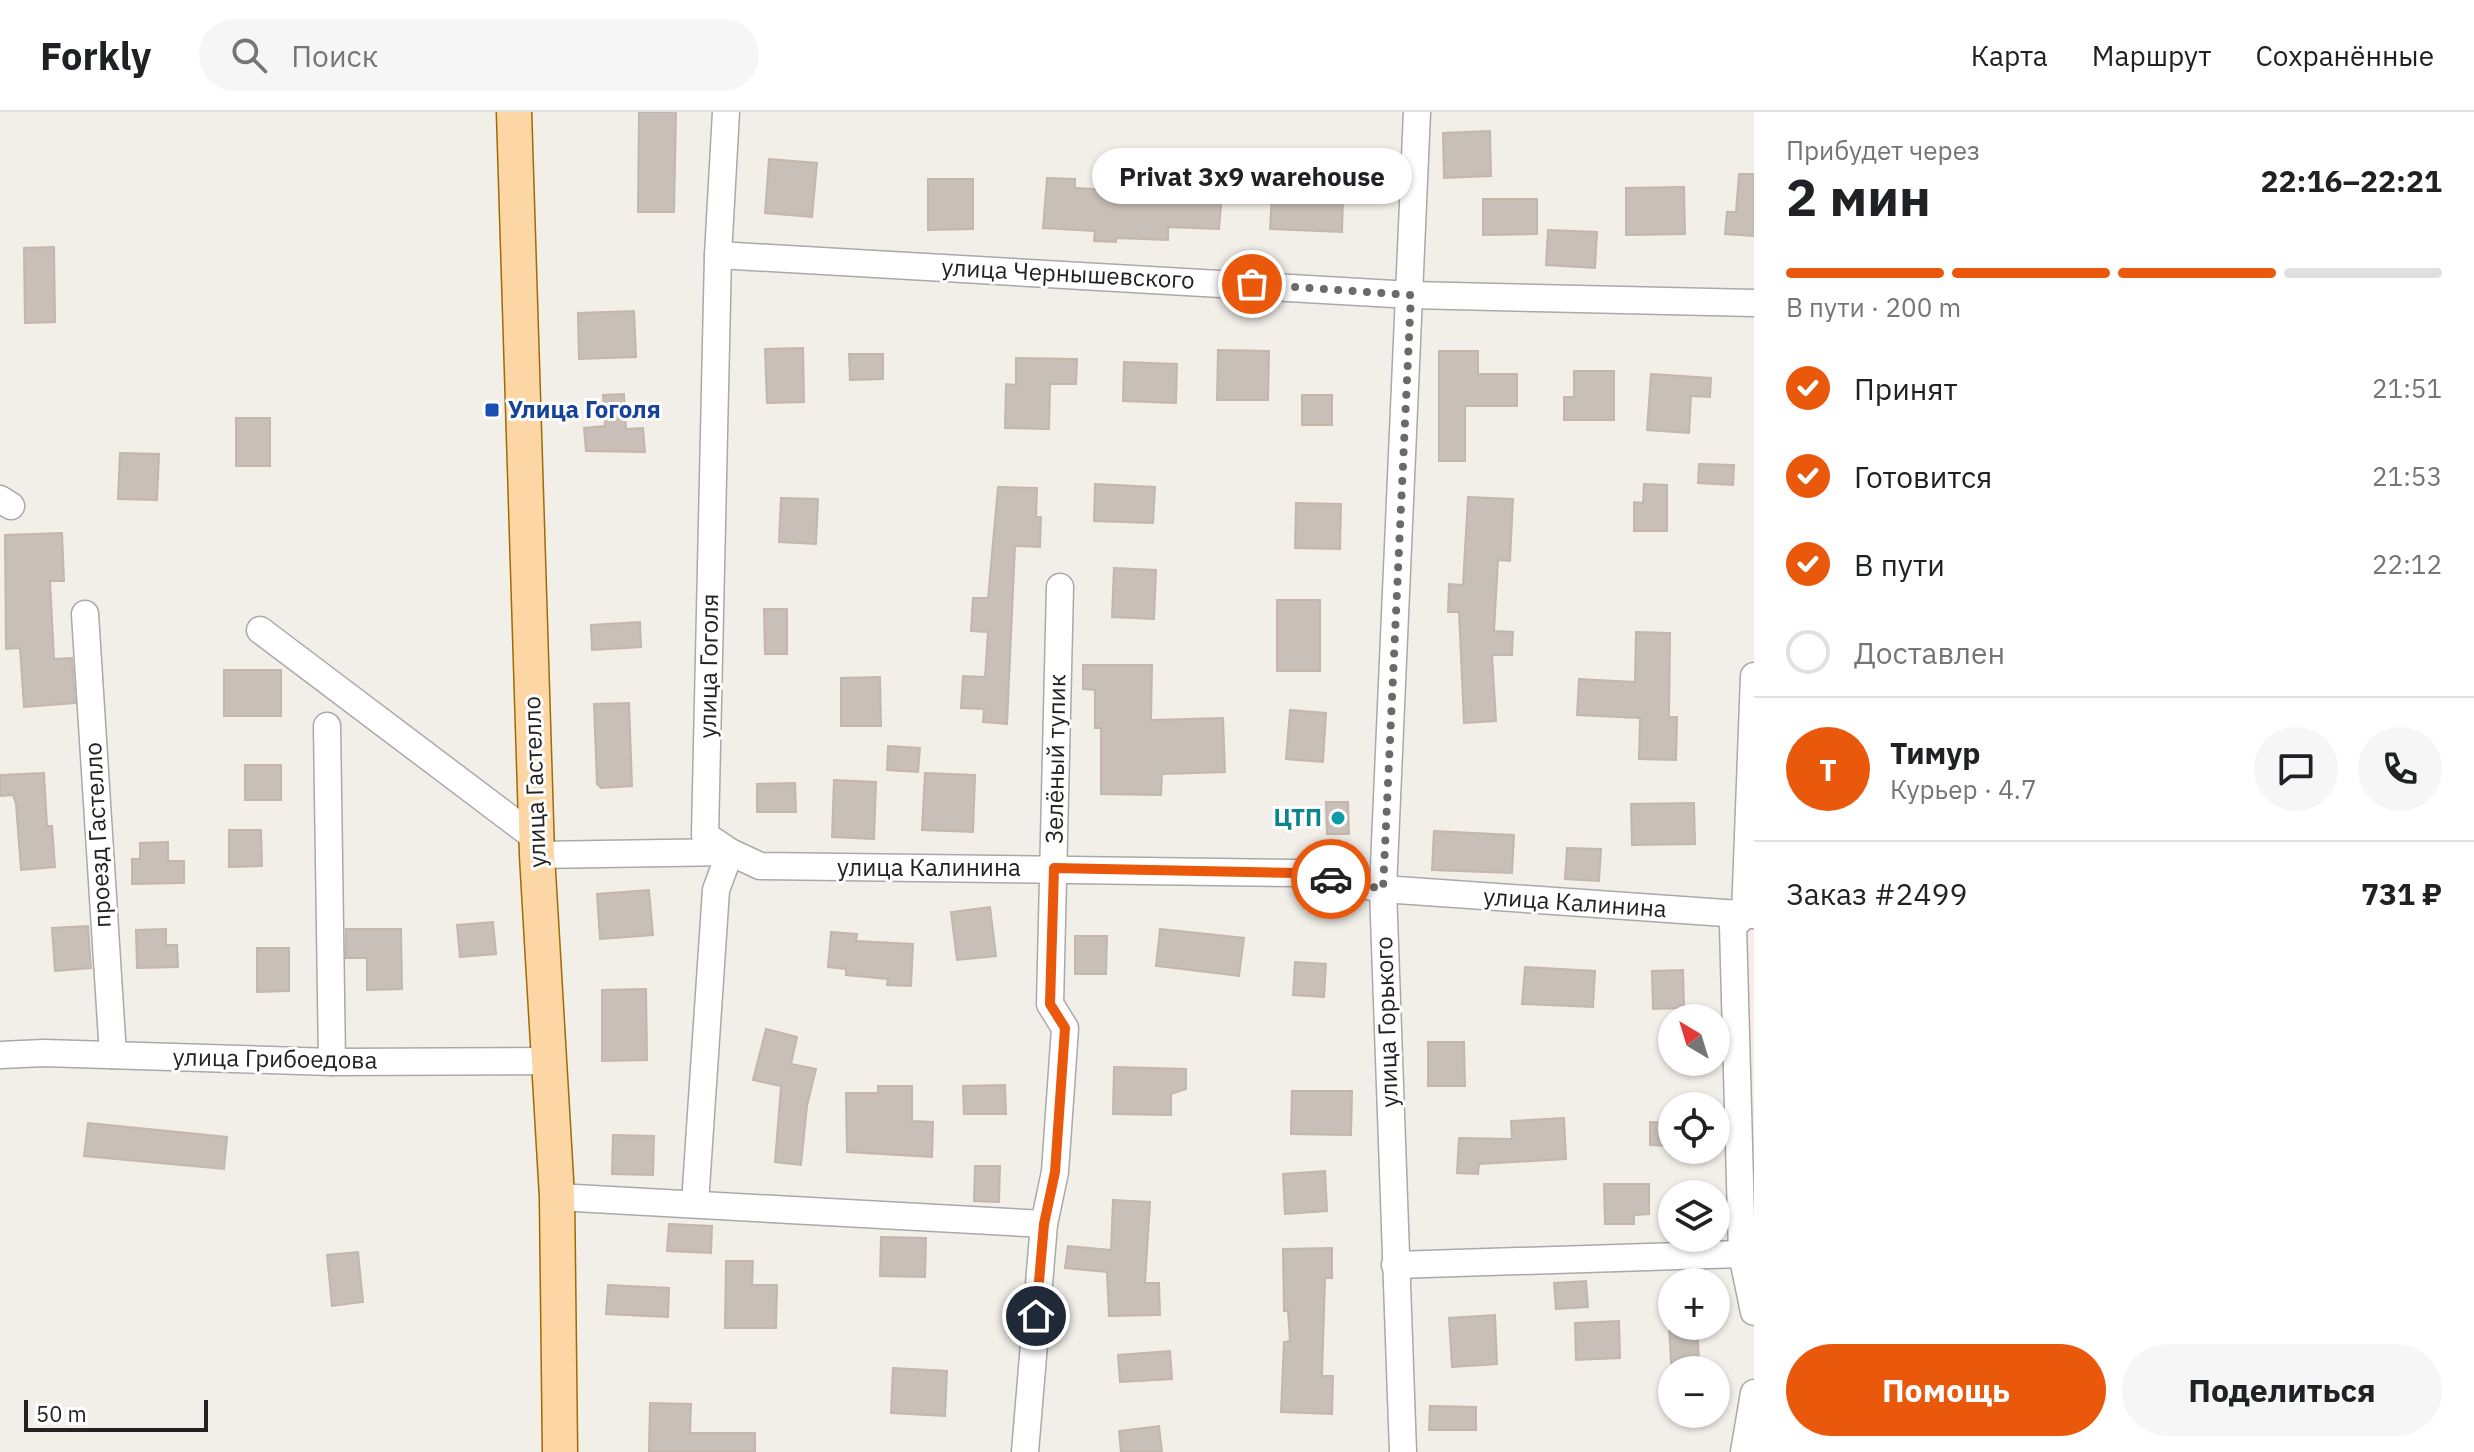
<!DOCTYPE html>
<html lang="ru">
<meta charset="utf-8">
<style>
body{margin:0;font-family:"IBM Plex Sans",sans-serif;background:#f6f6f6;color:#202124;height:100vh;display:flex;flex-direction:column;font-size:30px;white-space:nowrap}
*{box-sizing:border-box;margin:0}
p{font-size:26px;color:#757577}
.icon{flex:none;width:44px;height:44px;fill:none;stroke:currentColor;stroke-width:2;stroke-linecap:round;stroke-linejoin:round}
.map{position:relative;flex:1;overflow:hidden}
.details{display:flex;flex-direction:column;background:#fff;width:720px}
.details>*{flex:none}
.needle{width:52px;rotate:322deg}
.tools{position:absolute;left:1658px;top:892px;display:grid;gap:16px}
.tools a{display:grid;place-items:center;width:72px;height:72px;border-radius:50%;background:#fff;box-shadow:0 2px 6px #0004;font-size:40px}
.scale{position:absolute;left:24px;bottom:20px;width:184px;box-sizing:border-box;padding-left:8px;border:4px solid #222;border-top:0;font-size:22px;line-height:28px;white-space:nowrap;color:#222;-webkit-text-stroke:6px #fff;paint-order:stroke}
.pin{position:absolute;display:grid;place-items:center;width:68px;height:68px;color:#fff;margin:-34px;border:4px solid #fff;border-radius:50%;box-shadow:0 2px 8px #0007}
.courier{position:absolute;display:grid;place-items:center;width:80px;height:80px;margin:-40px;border:6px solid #ea580c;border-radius:50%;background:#fff;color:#222;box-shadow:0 2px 10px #0007}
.bubble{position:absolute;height:56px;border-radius:28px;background:#fff;box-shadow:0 2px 6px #0004;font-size:26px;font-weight:700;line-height:56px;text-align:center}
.head em{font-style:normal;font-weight:700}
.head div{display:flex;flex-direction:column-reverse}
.head{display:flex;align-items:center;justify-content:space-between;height:136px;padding:0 32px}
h1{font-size:52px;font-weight:700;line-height:60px}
.bar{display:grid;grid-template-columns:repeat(4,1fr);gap:12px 8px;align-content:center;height:96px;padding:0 32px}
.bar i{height:10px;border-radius:6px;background:#e0e0e0}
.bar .on{background:#ea580c}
.bar p{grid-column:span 4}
.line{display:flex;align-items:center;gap:20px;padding:0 32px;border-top:2px solid #e0e0e0}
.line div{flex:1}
.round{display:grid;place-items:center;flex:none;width:84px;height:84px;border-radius:42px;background:#f6f6f6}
ol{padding:0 32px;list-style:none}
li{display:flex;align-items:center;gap:24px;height:88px}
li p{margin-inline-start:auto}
li .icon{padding:8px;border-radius:50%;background:#ea580c;color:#fff;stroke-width:4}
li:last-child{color:#757577}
li i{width:44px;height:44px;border:4px solid #e0e0e0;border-radius:50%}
.primary-button{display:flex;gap:16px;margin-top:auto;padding:16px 32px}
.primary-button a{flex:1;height:92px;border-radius:48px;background:#ea580c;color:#fff;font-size:32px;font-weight:700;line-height:92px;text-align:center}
.primary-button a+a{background:#f6f6f6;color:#202124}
header{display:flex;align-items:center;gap:48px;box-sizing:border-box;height:112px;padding:0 40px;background:#fff;border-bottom:2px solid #e0e0e0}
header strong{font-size:38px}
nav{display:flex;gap:44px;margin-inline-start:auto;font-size:28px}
.search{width:560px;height:72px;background:#f6f6f6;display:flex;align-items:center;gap:20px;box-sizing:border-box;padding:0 28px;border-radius:44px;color:#757577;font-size:30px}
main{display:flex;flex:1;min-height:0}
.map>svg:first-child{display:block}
</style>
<header>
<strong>Forkly</strong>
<div class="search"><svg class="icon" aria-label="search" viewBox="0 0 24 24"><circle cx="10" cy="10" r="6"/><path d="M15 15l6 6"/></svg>Поиск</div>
<nav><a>Карта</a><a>Маршрут</a><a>Сохранённые</a></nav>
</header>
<main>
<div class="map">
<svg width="1754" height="1340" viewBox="0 0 1754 1340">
<rect width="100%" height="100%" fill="#f2efe9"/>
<g fill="#c7bfb8" stroke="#c4b6ab" stroke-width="2">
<path d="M639 0H676L674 100H638Z"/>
<path d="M1490 19 1491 64 1444 66 1443 21Z"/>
<path d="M769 47 817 51 812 105 765 101Z"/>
<path d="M1298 59 1320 60 1319 83 1343 84 1342 120 1270 117 1272 83 1296 84Z"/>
<path d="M1739 62H1754V124L1725 122 1727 100H1736Z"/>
<path d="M1133 63 1171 64 1170 78 1222 81 1219 117 1168 115V128L1116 126V130L1094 129 1095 119 1043 116 1047 66 1075 67V76L1133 79Z"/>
<path d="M928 67H973V117L928 118Z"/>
<path d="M1684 75 1685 122 1626 123V76Z"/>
<path d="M1483 87H1537V122L1483 123Z"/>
<path d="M1548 118 1597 120 1595 156 1546 153Z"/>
<path d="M54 135 55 210 25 211 24 136Z"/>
<path d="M634 199 636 245 579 247 578 201Z"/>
<path d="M803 236 804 290 767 291 765 237Z"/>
<path d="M1218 238 1269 239 1268 288H1217Z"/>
<path d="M1439 239H1478V262H1517V294H1465V349H1439Z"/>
<path d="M849 242H883V267L850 268Z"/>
<path d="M1016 246 1077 247 1076 272H1050L1049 317 1005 316 1006 272 1016 273Z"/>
<path d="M1124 250 1177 252 1176 291 1123 289Z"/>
<path d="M1574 259H1614V308H1564V285H1574Z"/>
<path d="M1651 262 1711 266 1710 285 1691 284 1689 321 1647 318Z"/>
<path d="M624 282 626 317 643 316 645 340 586 339 584 316 605 314 603 283Z"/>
<rect x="1302" y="283" width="30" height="30"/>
<rect x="236" y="306" width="34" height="48"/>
<path d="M120 341 159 342 157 388 118 387Z"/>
<path d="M1699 352 1734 353 1733 373 1698 371Z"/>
<path d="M1095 372 1155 375 1153 411 1094 409Z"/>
<path d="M1644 372 1667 373V419H1634V390L1643 391Z"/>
<path d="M998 375 1037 376 1036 405H1041L1040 435 1015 434 1007 612 983 610 984 597 961 596 963 564 985 565 988 520 971 519 973 486H988Z"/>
<path d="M1468 385 1513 387 1510 449 1498 448 1494 519 1513 520 1512 543H1492L1496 609 1464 611 1459 500H1448L1449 472 1463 473Z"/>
<path d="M781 386 818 387 816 432 779 430Z"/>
<path d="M1296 391 1341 392 1340 437 1295 436Z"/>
<path d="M62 421 64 469H50L54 547 72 546 75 591 24 595 20 536 6 537 5 423Z"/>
<path d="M1114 456 1156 458 1154 507 1112 505Z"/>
<rect x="1277" y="488" width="43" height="71"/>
<path d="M764 497H787V542H765Z"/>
<path d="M640 510 641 535 592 538 591 513Z"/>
<path d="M1636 520 1670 521 1669 605H1677L1676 648 1639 647 1640 606 1577 603 1579 567 1635 570Z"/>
<path d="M1083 553H1152L1151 608 1223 606 1225 660 1162 662 1161 683 1101 682V616H1095V578L1083 577Z"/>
<rect x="224" y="558" width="57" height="46"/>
<path d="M880 565 881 614H841V566Z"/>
<path d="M629 591 632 674 601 676 597 672 594 592Z"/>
<path d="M1290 598 1326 601 1323 650 1286 647Z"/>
<path d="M888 634 920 636 918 660 887 658Z"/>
<rect x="245" y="653" width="36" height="35"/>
<path d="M44 661 47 714H52L55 755 21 758 16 692 13 683 0 684V663Z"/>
<path d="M925 661 975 663 973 720 922 718Z"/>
<path d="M834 668 876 670 874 727 832 725Z"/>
<path d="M795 671 796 700H757V672Z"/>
<path d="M1326 690H1348L1349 722H1327Z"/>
<path d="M1694 691 1695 732 1632 733 1631 692Z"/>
<path d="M229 718H261L262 754 229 755Z"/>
<path d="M1434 719 1514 723 1512 761 1432 758Z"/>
<path d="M168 730V749H184V771L132 772V747H140V731Z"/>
<path d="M1567 736 1601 737 1599 769 1565 767Z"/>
<path d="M649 778 653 823 600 827 597 782Z"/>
<path d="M990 795 996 844 957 848 951 800Z"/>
<path d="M493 810 496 842 460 845 457 813Z"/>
<path d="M88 814 91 856 55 859 52 816Z"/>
<path d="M166 817V833H177L178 855 137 856 136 818Z"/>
<path d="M346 817H401L402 877 367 878V846H346Z"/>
<path d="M1160 817 1244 826 1239 864 1156 854Z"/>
<path d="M831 820 857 822 856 829 913 832 911 874 887 873 888 867 846 863V857L828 855Z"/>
<path d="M1075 824H1107L1106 862H1075Z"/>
<path d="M257 836H289V879L257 880Z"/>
<path d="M1295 850 1326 852 1324 885 1293 883Z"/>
<path d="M1525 855 1595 859 1593 895 1522 892Z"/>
<path d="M1683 858 1684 896 1653 897 1652 859Z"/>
<path d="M646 877 647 948 602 949V878Z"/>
<path d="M766 917 797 925 791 952 816 957 807 994 801 1053 775 1050 781 974 753 968Z"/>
<path d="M1428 930H1464L1465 974H1428Z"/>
<path d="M1114 955 1186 957V977L1171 982V1003L1113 1002Z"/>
<path d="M1005 973 1006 1002H964L963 974Z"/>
<path d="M878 974H912V1009L933 1010 932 1045 847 1040 846 981H878Z"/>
<path d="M1292 979H1352L1351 1023 1291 1022Z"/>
<path d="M1564 1006 1566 1047 1479 1052 1478 1062 1457 1061 1459 1026 1512 1027 1511 1009Z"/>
<path d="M1650 1010 1672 1011V1034L1650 1033Z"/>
<path d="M88 1011 227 1025 224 1057 84 1044Z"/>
<path d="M613 1023 654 1024 653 1063 612 1062Z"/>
<path d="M975 1054H1000L999 1090 974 1089Z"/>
<path d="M1325 1059 1327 1099 1285 1102 1283 1062Z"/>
<path d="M1604 1072H1649V1102L1634 1103V1112H1605Z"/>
<path d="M1113 1088 1150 1090 1145 1171H1159L1160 1203 1109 1204 1107 1160 1065 1156 1068 1134 1111 1138Z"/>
<path d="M669 1112 712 1114 711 1141 667 1139Z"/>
<path d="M881 1125 926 1126 925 1165 880 1164Z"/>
<path d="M1332 1136V1166H1325L1322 1264H1333L1332 1302 1281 1300 1284 1230 1290 1229 1288 1199H1284L1283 1137Z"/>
<path d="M358 1140 363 1190 332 1194 327 1143Z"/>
<path d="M726 1149H753L752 1173H777L776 1216H725Z"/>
<path d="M1586 1169 1588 1195 1556 1197 1554 1171Z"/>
<path d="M608 1173 669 1176 668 1205 606 1202Z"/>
<path d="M1495 1203 1497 1252 1452 1255 1449 1206Z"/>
<path d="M1619 1209 1620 1246 1576 1248 1575 1211Z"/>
<path d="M1669 1214H1697L1699 1249 1671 1251Z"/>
<path d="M1170 1239 1172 1267 1120 1270 1118 1243Z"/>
<path d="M893 1256 947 1259 945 1304 891 1301Z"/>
<path d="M650 1291 691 1292 690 1321H755V1340H649Z"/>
<path d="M1430 1294 1476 1295V1318H1429Z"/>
<path d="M1159 1314 1162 1340H1121L1119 1319Z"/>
</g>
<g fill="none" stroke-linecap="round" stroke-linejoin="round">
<defs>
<g id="minor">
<path d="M718 143 1411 183 1754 191"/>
<path d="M0 387 11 394"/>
<path d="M85 502 113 943"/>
<path d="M260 518 537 727"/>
<path d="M1754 564 1745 803 1733 814 1742 1142 1754 1200"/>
<path d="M327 614 332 950"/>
<path d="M537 743 730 740 760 754 1297 761 1383 777 1754 803"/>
<path d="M0 943 44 941 332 950 551 949"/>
<path d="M557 1085 1044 1112"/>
<path d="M695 1091 716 778 730 740 705 723 718 143 726 0"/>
<path d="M1395 1153 1742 1142"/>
<path d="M1025 1340 1044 1112 1055 1060 1065 916 1050 892 1060 475"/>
<path d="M1403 1340 1383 777 1417 0"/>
<path d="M1744 1340 1754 1281"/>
</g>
<path id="major" d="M514 0 537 743 557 1085 560 1340"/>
</defs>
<use href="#minor" stroke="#a9a9a9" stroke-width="29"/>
<use href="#major" stroke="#a06b00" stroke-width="37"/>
<use href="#minor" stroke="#fff" stroke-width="26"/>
<use href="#major" stroke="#fcd6a4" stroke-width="34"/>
</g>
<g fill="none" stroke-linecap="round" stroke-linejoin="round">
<path stroke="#6b6a68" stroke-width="8" stroke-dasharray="0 14.4" d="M1252 172 1411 183 1383 777 1331 767"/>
<path stroke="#ea580c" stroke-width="10" d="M1036 1204 1044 1112 1055 1060 1065 916 1050 892 1054 756 1297 761 1331 767"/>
</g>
<rect fill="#1a4fb4" stroke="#fff" stroke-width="3" x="484" y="290" width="16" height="16" rx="4"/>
<circle fill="#0f9aa8" stroke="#fff" stroke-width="3" cx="1338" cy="706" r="8"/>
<g text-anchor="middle" stroke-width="6" stroke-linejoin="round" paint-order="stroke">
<g font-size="24" fill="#222" stroke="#fff">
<text transform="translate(1068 162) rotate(3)" y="8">улица Чернышевского</text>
<text transform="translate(709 554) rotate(-89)" y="8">улица Гоголя</text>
<text transform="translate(1056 647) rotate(-89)" y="8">Зелёный тупик</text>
<text transform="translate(535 670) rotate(-92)" y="8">улица Гастелло</text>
<text transform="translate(98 723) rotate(-93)" y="8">проезд Гастелло</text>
<text x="929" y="764">улица Калинина</text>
<text transform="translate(1575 791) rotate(4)" y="8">улица Калинина</text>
<text transform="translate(1387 910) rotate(-92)" y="8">улица Горького</text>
<text transform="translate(275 947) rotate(1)" y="8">улица Грибоедова</text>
</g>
<g font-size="24" font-weight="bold" fill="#164399" stroke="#fff" text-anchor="start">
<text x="508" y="306">Улица Гоголя</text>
</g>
<g font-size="24" font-weight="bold" fill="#0d838f" stroke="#fff" text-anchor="end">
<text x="1322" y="714">ЦТП</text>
</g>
</g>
</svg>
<div class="tools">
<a><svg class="needle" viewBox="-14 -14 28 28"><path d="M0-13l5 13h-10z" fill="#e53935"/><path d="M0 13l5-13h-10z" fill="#757577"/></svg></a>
<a><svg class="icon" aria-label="locate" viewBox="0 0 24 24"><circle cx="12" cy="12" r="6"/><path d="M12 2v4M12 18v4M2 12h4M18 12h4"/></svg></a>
<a><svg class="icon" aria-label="layers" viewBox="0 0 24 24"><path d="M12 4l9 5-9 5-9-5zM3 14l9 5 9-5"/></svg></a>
<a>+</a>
<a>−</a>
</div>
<div class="scale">50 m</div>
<div class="pin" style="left:1252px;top:172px;background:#ea580c"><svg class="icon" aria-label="bag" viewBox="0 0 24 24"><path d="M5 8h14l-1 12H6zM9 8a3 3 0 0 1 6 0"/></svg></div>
<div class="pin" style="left:1036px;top:1204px;background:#1f2937"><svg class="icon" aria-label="home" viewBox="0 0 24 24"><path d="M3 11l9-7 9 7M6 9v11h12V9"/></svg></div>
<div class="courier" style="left:1331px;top:767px"><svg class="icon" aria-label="car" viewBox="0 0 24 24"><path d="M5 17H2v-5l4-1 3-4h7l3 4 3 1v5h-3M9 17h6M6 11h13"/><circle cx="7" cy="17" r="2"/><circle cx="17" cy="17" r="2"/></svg></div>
<div class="bubble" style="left:1092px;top:36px;width:320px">Privat 3x9 warehouse</div>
</div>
<section class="details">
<div class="head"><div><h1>2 мин</h1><p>Прибудет через</p></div><em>22:16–22:21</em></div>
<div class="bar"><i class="on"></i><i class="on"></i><i class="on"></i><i></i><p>В пути · 200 m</p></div>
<ol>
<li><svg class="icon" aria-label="check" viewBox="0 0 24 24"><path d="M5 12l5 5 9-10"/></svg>Принят<p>21:51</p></li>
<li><svg class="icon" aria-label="check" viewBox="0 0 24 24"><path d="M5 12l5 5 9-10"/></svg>Готовится<p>21:53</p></li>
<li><svg class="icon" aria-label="check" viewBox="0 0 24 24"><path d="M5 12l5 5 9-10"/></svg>В пути<p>22:12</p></li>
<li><i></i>Доставлен</li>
</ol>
<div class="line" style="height:144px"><b class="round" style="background:#ea580c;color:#fff">Т</b><div><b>Тимур</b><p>Курьер · 4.7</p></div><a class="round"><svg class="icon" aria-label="chat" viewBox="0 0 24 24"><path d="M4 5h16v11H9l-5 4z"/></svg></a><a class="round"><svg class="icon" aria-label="phone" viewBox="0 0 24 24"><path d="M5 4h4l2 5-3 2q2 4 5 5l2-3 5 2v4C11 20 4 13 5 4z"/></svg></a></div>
<div class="line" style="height:104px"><div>Заказ #2499</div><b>731 ₽</b></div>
<div class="primary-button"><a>Помощь</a><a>Поделиться</a></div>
</section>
</main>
